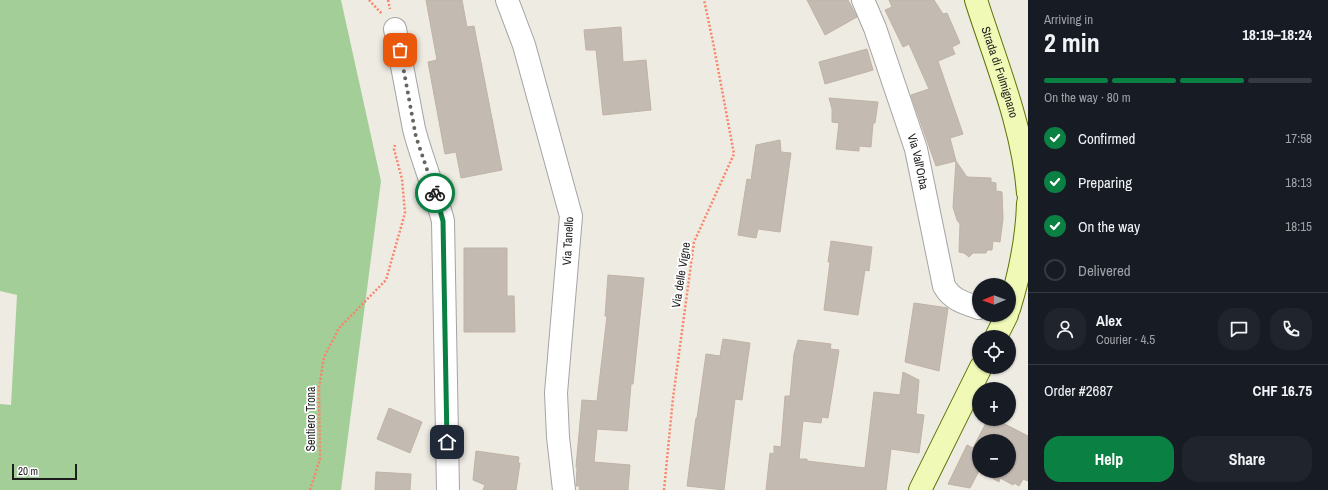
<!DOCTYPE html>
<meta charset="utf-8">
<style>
body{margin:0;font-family:"Archivo Narrow",sans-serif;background:#20242c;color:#f1f3f6;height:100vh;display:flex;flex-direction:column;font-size:15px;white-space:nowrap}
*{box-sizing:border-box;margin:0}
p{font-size:13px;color:#9ea1a6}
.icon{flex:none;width:22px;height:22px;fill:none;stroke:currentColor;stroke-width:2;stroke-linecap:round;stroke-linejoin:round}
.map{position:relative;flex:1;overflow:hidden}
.details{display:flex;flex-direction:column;background:#171b24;width:300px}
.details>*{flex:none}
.needle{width:26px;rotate:269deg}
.buttons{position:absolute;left:972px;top:278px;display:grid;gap:8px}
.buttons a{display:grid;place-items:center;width:44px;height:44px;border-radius:50%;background:#171b24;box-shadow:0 1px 3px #0004;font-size:20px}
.scale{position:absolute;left:12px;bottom:10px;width:65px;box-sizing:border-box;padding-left:4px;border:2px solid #1d1d1d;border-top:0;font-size:11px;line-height:14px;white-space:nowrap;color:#1d1d1d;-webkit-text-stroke:3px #fff;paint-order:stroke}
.pin{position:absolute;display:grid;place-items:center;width:34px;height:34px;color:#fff;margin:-17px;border-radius:8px;box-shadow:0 2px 6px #0006}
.courier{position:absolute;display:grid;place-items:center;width:40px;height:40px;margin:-20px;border:3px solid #0b8043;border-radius:50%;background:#fff;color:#222;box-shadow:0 1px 5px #0007}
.summary em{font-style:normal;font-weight:700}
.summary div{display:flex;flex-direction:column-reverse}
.summary{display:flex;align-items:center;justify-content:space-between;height:68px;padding:0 16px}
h1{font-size:26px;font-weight:700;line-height:30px}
.bar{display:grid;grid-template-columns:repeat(4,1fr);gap:6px 4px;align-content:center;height:48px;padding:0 16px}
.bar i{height:5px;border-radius:3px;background:#363941}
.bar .on{background:#0b8043}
.bar p{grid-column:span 4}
.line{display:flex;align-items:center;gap:10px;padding:0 16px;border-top:1px solid #363941}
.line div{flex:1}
.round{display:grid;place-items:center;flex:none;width:42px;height:42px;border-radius:16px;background:#20242c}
ol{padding:0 16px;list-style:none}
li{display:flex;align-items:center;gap:12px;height:44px}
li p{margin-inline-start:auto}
li .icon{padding:4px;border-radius:50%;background:#0b8043;color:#fff;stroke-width:4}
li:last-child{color:#9ea1a6}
li i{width:22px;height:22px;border:2px solid #363941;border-radius:50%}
.primary-button{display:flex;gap:8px;margin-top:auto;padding:8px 16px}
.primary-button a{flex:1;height:46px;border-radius:16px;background:#0b8043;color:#fff;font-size:16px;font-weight:700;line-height:46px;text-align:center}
.primary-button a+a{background:#20242c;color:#f1f3f6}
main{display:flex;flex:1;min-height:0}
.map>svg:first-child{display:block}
</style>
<main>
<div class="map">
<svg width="1028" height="490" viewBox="0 0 1028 490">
<rect width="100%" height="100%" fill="#eeebe3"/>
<path fill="#a3ce98" d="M0 0H341L381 181 341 490H0V404L11 405 17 295 0 291Z"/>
<g fill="#c3bab2" stroke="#c0b3a5" fill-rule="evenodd">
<path d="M426 0H462L467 27 474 26 502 170 461 178 456 152 445 154 428 62 437 60Z"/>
<path d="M807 0H848L857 17 825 35Z"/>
<path d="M889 0H934L943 14 947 13 960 43 952 47 955 54 938 61 963 134 950 138 956 161 967 177 991 178V182L996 183V191L1002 192 1003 219 1000 242 993 241 992 250H987L986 253H973L969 257 964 253 959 252 960 224 957 220 953 207 956 161 936 166 911 95 929 89 909 44 903 47 885 10 892 7Z"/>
<path d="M621 27 623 62 646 60 651 110 603 115 596 50H586L584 30Z"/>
<path d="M867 49 873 70 825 84 819 62Z"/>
<path d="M829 98 878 102 875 123H873L871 147 859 146V151L836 149 839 123 832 122V109Z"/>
<path d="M780 140 781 152 791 153 780 232 758 229 756 238 738 235 747 179 751 180 756 145Z"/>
<path d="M831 241 872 247 869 271 865 270 858 315 824 310 830 262H828Z"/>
<path d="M464 248H507V296H514L515 332H464Z"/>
<path d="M608 275 644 278 633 384H631L627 431 597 429 594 462 630 465 628 490H579L580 486H576L577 467H576L582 400 597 401 607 316H605Z"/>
<path d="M914 303 948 308 939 371 905 362Z"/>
<path d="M723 339 750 343 742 400 735 399 724 490 687 486 696 418H697L706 354 720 356Z"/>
<path d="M798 340 831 344 830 349 839 350 828 418 822 417 821 423 803 421 799 459H807V461L865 468 874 392 900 395 903 372 919 380 916 414 924 415 919 453 891 449 886 490H766L770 453 774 454V446L781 447 785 396H790L794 354Z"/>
<path d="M389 408 422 422 410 453 377 439Z"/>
<path d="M988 419H995L1028 436V481L1023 479 1019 486 1014 483 1013 485 1000 478 999 482 979 471 970 488 948 484 967 445 973 448ZM979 441H1009V471H979Z"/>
<path d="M476 451 519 457 518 463H520L516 490H483L485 485 473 480Z"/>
<path d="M376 472 411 474 410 490H375Z"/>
</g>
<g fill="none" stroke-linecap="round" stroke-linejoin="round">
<defs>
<g id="street">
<path d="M507 0 524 45 571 216 556 393 558 437 564 490"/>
<path id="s1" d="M863 0 875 28 916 149 944 286C952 300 964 303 979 308"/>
<path d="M395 29 414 129C422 160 435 190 443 221L448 490"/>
</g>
<g id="secondary">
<path id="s2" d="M976 0C996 63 1023 127 1028 193"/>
<path d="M1009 309C1020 273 1027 240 1028 203"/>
<path d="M996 337 1007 315"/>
<path d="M920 490 981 367"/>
</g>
</defs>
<use href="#street" stroke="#a4a4a4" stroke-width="24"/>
<use href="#secondary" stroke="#5e7305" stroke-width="24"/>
<g stroke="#f98469" stroke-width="2.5" stroke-dasharray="2 2" stroke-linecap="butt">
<path d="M369 0 382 14"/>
<path d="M388 0 390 9"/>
<path d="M310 490 320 459 319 388 324 357 339 328 386 280 405 213 402 179 394 149 395 145"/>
<path d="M664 490 673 398 694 242 734 154 713 42 704 0"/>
</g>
<use href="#street" stroke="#fff" stroke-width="22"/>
<use href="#secondary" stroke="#f0f9b6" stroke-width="22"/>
</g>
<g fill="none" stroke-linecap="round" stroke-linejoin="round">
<path stroke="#666562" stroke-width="4" stroke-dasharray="0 7.2" d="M400 50 416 137 435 193"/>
<path stroke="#0b8043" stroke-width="5" d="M435 193 443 221 447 442"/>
</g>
<g text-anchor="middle" stroke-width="3.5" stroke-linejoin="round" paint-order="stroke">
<g font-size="12" fill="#1d1d1d" stroke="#fff">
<text dy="4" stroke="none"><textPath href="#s2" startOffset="76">Strada di Fulmignano</textPath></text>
<text dy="4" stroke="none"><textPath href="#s1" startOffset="171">Via Vall'Orba</textPath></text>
<text transform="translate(568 241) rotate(-87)" y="4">Via Tanello</text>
<text transform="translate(681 275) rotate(-81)" y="4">Via delle Vigne</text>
<text transform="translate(311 419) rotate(-90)" y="4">Sentiero Trona</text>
</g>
</g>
</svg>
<div class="buttons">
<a><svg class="needle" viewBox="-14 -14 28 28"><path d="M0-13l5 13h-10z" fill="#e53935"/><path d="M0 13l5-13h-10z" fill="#9ea1a6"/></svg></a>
<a><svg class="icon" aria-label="locate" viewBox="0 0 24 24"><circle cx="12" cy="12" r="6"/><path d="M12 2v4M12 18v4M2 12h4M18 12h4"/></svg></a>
<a>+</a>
<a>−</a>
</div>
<div class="scale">20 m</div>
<div class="pin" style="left:400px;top:50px;background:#ea580c"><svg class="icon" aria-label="bag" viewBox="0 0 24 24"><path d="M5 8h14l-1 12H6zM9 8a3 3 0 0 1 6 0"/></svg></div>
<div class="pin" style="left:447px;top:442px;background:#1f2937"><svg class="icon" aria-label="home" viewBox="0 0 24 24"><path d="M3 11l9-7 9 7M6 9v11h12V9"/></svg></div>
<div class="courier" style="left:435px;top:193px"><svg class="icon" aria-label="bike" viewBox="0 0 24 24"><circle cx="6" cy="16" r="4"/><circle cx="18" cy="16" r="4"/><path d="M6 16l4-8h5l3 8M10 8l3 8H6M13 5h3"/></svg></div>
</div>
<section class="details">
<div class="summary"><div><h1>2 min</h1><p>Arriving in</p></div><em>18:19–18:24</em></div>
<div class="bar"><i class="on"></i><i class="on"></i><i class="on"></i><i></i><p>On the way · 80 m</p></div>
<ol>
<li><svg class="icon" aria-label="check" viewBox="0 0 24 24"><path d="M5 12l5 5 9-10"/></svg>Confirmed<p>17:58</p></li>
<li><svg class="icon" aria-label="check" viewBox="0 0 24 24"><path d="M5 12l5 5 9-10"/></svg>Preparing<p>18:13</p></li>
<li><svg class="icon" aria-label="check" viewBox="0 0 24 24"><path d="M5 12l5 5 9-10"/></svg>On the way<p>18:15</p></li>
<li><i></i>Delivered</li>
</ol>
<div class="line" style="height:72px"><a class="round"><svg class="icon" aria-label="person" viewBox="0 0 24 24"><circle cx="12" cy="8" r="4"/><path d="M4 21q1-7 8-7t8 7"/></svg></a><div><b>Alex</b><p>Courier · 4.5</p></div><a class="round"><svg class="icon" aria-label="chat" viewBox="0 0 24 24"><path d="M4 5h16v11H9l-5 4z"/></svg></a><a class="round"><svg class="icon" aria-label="phone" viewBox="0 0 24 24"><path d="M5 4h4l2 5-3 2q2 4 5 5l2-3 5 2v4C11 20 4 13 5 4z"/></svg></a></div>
<div class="line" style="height:52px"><div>Order #2687</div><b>CHF 16.75</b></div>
<div class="primary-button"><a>Help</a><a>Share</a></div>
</section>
</main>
